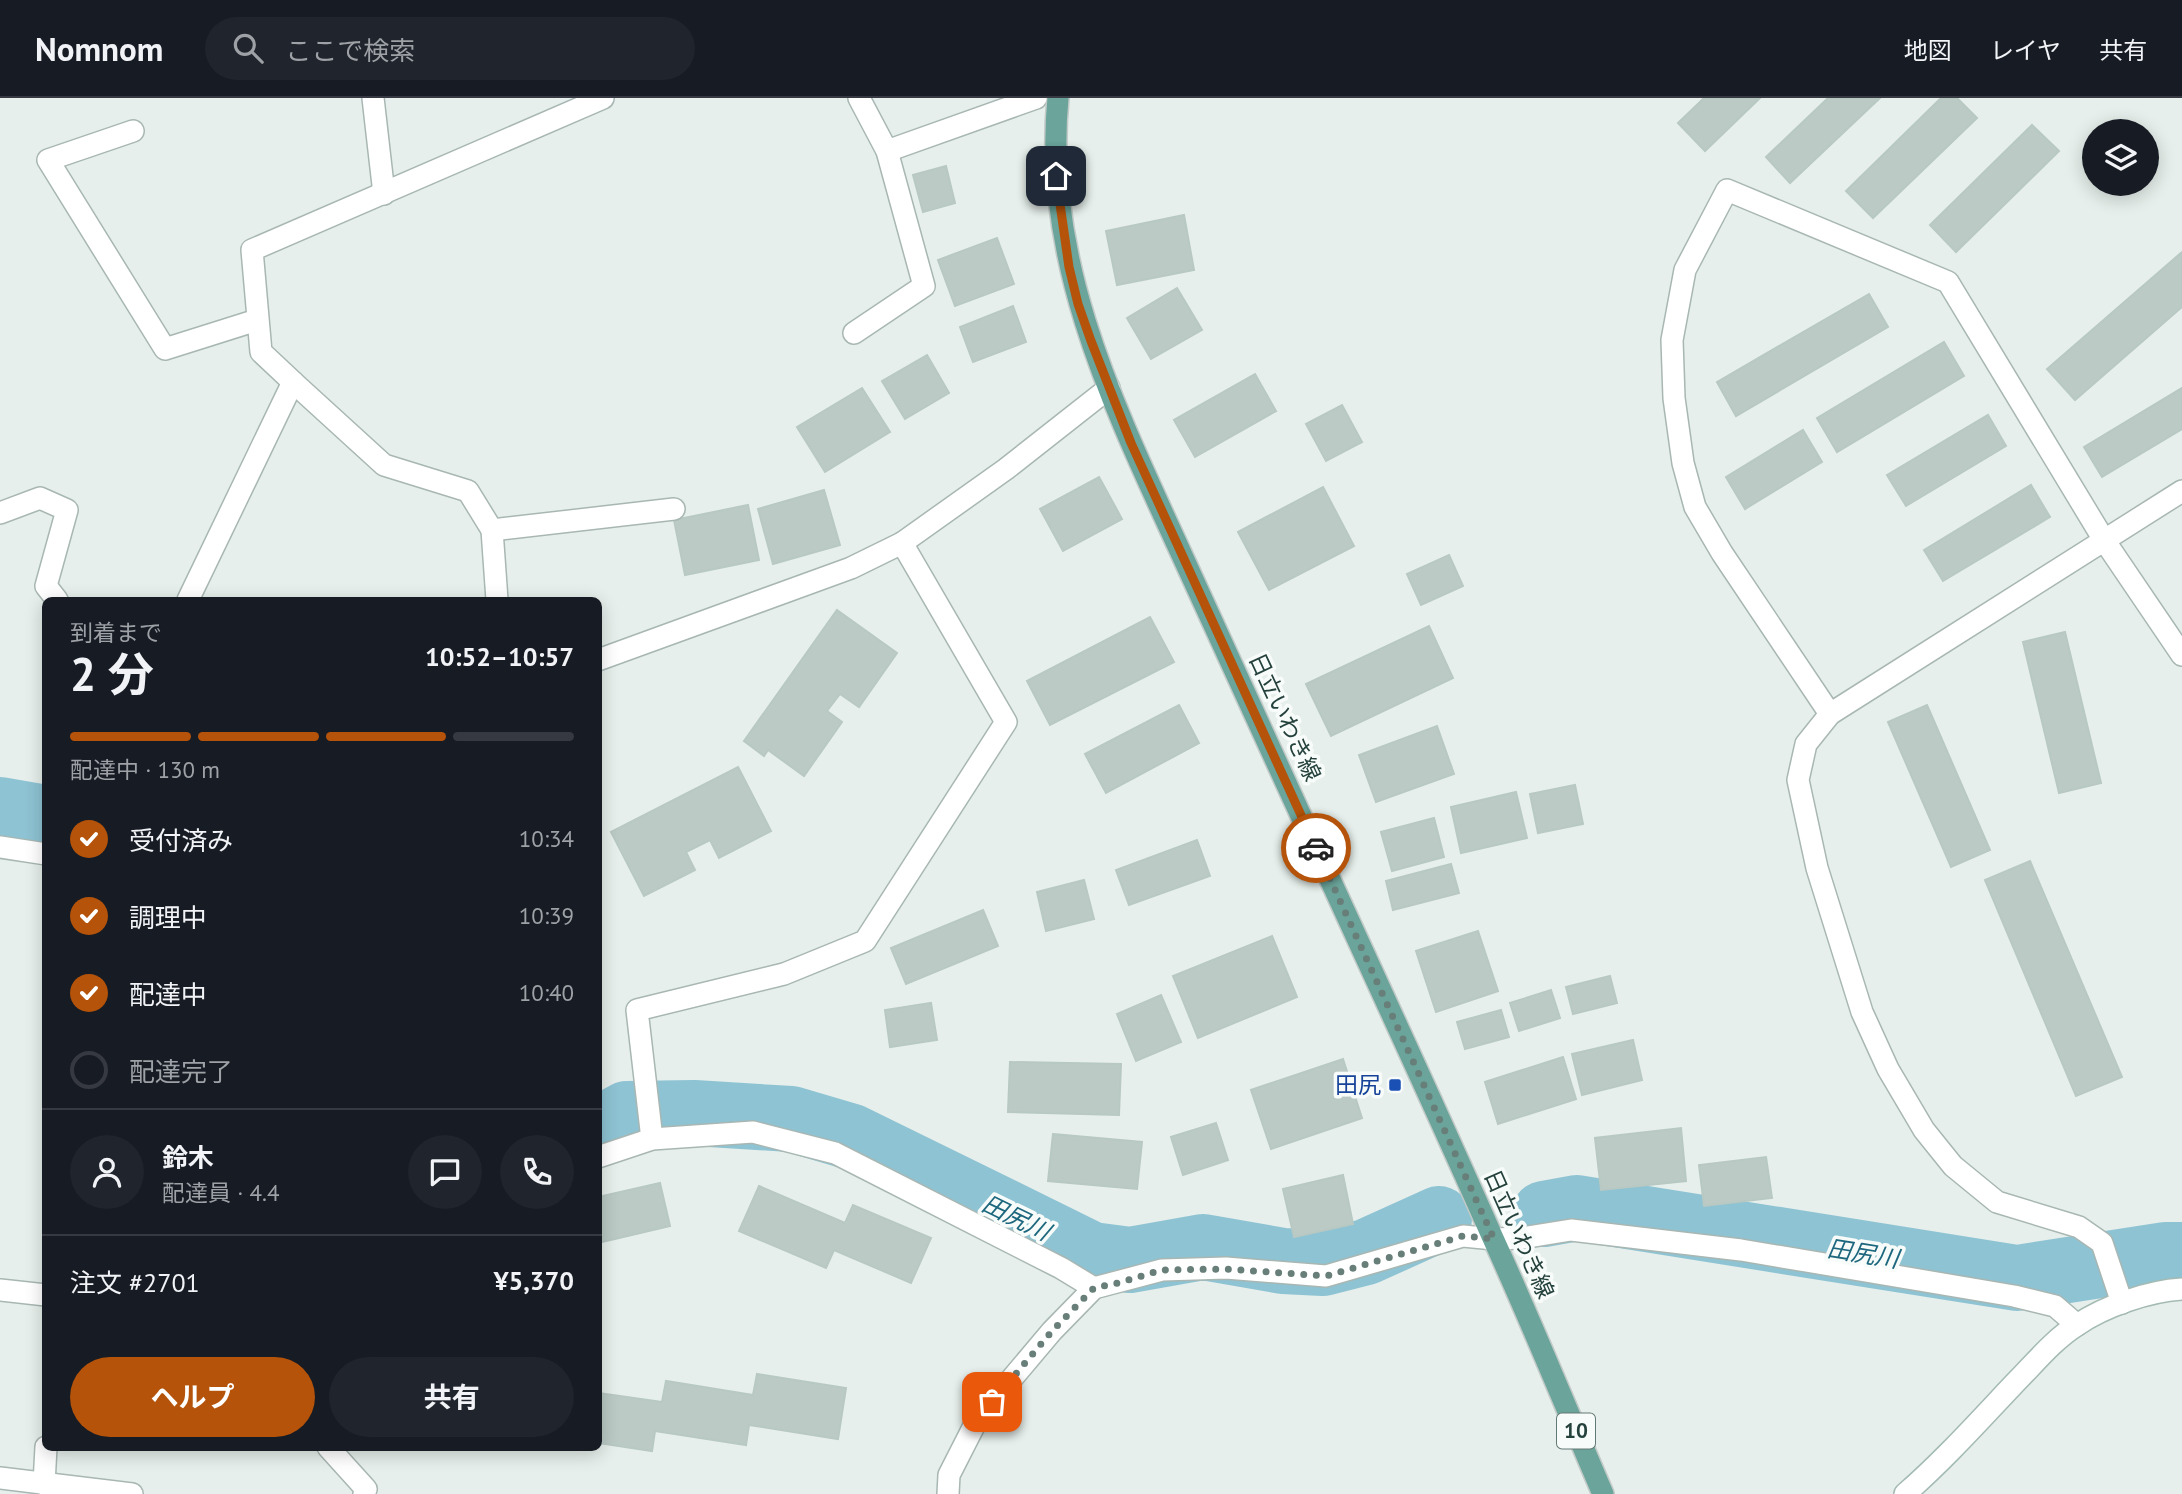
<!DOCTYPE html>
<html lang="ja">
<meta charset="utf-8">
<style>
body{margin:0;font-family:"PT Sans","Noto Sans JP",sans-serif;background:#20242c;color:#f1f3f6;height:100vh;display:flex;flex-direction:column;font-size:26px;white-space:nowrap}
*{box-sizing:border-box;margin:0}
p{font-size:23px;color:#9ea1a6}
.icon{flex:none;width:38px;height:38px;fill:none;stroke:currentColor;stroke-width:2;stroke-linecap:round;stroke-linejoin:round}
.map{position:relative;flex:1;overflow:hidden}
.sheet{position:absolute;left:42px;top:499px;width:560px;height:854px;display:flex;flex-direction:column;background:#171b24;border-radius:10px;box-shadow:0 4px 18px #0003}
.sheet>*{flex:none}
.buttons{position:absolute;left:2082px;top:21px;display:grid;gap:14px}
.buttons a{display:grid;place-items:center;width:77px;height:77px;border-radius:50%;background:#171b24;box-shadow:0 4px 18px #0003;font-size:35px}
.pin{position:absolute;display:grid;place-items:center;width:60px;height:60px;color:#fff;margin:-30px;border-radius:14px;box-shadow:0 4px 10px #0006}
.courier{position:absolute;display:grid;place-items:center;width:70px;height:70px;margin:-35px;border:5px solid #b45309;border-radius:50%;background:#fff;color:#222;box-shadow:0 2px 9px #0007}
.head em{font-style:normal;font-weight:700}
.head div{display:flex;flex-direction:column-reverse}
.head{display:flex;align-items:center;justify-content:space-between;height:119px;padding:0 28px}
h1{font-size:46px;font-weight:700;line-height:52px}
.bar{display:grid;grid-template-columns:repeat(4,1fr);gap:10px 7px;align-content:center;height:84px;padding:0 28px}
.bar i{height:9px;border-radius:5px;background:#363941}
.bar .selected{background:#b45309}
.bar p{grid-column:span 4}
.line{display:flex;align-items:center;gap:18px;padding:0 28px;border-top:2px solid #363941}
.line div{flex:1}
.round{display:grid;place-items:center;flex:none;width:74px;height:74px;border-radius:37px;background:#20242c}
ol{padding:0 28px;list-style:none}
li{display:flex;align-items:center;gap:21px;height:77px}
li p{margin-inline-start:auto}
li .icon{padding:7px;border-radius:50%;background:#b45309;color:#fff;stroke-width:4}
li:last-child{color:#9ea1a6}
li i{width:38px;height:38px;border:4px solid #363941;border-radius:50%}
.action{display:flex;gap:14px;margin-top:auto;padding:14px 28px}
.action a{flex:1;height:80px;border-radius:42px;background:#b45309;color:#fff;font-size:28px;font-weight:700;line-height:80px;text-align:center}
.action a+a{background:#20242c;color:#f1f3f6}
header{display:flex;align-items:center;gap:42px;box-sizing:border-box;height:98px;padding:0 35px;background:#171b24;border-bottom:2px solid #363941}
header strong{font-size:33px}
nav{display:flex;gap:38px;margin-inline-start:auto;font-size:24px}
.search{width:490px;height:63px;background:#20242c;display:flex;align-items:center;gap:18px;box-sizing:border-box;padding:0 24px;border-radius:38px;color:#9ea1a6;font-size:26px}
.map>svg:first-child{display:block}
</style>
<header>
<strong>Nomnom</strong>
<div class="search"><svg class="icon" aria-label="search" viewBox="0 0 24 24"><circle cx="10" cy="10" r="6"/><path d="M15 15l6 6"/></svg>ここで検索</div>
<nav><a>地図</a><a>レイヤ</a><a>共有</a></nav>
</header>
<div class="map">
<svg width="2182" height="1396" viewBox="0 0 2182 1396">
<rect width="100%" height="100%" fill="#e6efeb"/>
<g fill="none" stroke-linecap="round" stroke-linejoin="round">
<g stroke="#8ec3d3" stroke-width="66">
<path d="M0 712 46 720"/>
<path d="M598 1032 627 1016 694 1015 791 1021 852 1039 1092 1157 1130 1162 1203 1149 1283 1163 1323 1165 1366 1154 1439 1121"/>
<path d="M1544 1116 1577 1110 2017 1180 2165 1157H2182"/>
</g>
</g>
<g fill="#bbcac5" stroke="#b8c8c3" stroke-width="2">
<path d="M1704 0H1760L1705 53 1678 25Z"/>
<path d="M1828 0H1880L1790 85 1766 59Z"/>
<path d="M1941 0H1957L1977 20 1873 120 1846 93Z"/>
<path d="M2032 27 2059 53 1956 154 1930 127Z"/>
<path d="M946 68 955 105 923 114 913 77Z"/>
<path d="M1184 117 1194 172 1117 187 1106 133Z"/>
<path d="M997 140 1014 186 955 208 938 162Z"/>
<path d="M2182 154V209L2075 302 2047 271Z"/>
<path d="M1177 190 1202 232 1151 261 1127 220Z"/>
<path d="M1869 196 1888 229 1736 318 1717 284Z"/>
<path d="M1013 208 1026 244 973 264 960 229Z"/>
<path d="M1944 244 1964 278 1837 354 1817 320Z"/>
<path d="M927 257 949 295 905 321 882 283Z"/>
<path d="M1255 276 1276 313 1195 359 1174 322Z"/>
<path d="M862 290 890 334 825 374 797 329Z"/>
<path d="M2182 290V331L2102 379 2084 349Z"/>
<path d="M1342 307 1362 344 1326 363 1306 326Z"/>
<path d="M1988 317 2006 348 1906 408 1887 377Z"/>
<path d="M1803 332 1822 364 1745 411 1726 379Z"/>
<path d="M1099 379 1122 421 1063 453 1040 411Z"/>
<path d="M2031 387 2050 419 1943 483 1924 452Z"/>
<path d="M1323 389 1354 448 1269 492 1238 434Z"/>
<path d="M824 392 840 447 773 466 758 411Z"/>
<path d="M748 407 759 462 685 477 674 422Z"/>
<path d="M1449 457 1463 488 1421 507 1407 476Z"/>
<path d="M837 512 897 555 859 609 840 596 827 613 842 624 804 678 768 652 764 658 744 643Z"/>
<path d="M1150 519 1174 564 1050 627 1027 583Z"/>
<path d="M1429 528 1453 580 1331 638 1306 586Z"/>
<path d="M2065 534 2101 685 2059 695 2023 544Z"/>
<path d="M1179 607 1199 645 1106 695 1085 656Z"/>
<path d="M1927 607 1990 752 1951 769 1888 624Z"/>
<path d="M1437 628 1454 676 1376 704 1359 657Z"/>
<path d="M738 669 771 733 719 760 710 742 686 754 695 772 644 798 611 734Z"/>
<path d="M1575 687 1583 726 1538 735 1530 696Z"/>
<path d="M1516 694 1527 740 1461 755 1451 709Z"/>
<path d="M1434 720 1444 759 1392 773 1381 734Z"/>
<path d="M1197 742 1210 778 1129 807 1116 772Z"/>
<path d="M2030 763 2122 979 2076 998 1985 782Z"/>
<path d="M1451 766 1459 795 1393 812 1386 783Z"/>
<path d="M1084 782 1094 821 1046 833 1037 794Z"/>
<path d="M983 812 998 848 906 886 891 850Z"/>
<path d="M1478 833 1498 893 1436 914 1416 853Z"/>
<path d="M1272 838 1297 899 1198 940 1173 878Z"/>
<path d="M1610 878 1617 905 1573 916 1566 889Z"/>
<path d="M1551 892 1560 920 1519 933 1510 905Z"/>
<path d="M1161 897 1181 944 1136 963 1117 916Z"/>
<path d="M931 905 937 942 890 949 885 912Z"/>
<path d="M1501 912 1509 939 1465 951 1457 924Z"/>
<path d="M1633 942 1642 982 1582 997 1572 956Z"/>
<path d="M1563 959 1576 1001 1498 1026 1485 984Z"/>
<path d="M1343 961 1362 1020 1271 1051 1251 992Z"/>
<path d="M1010 964 1121 966 1119 1017 1008 1014Z"/>
<path d="M1216 1025 1228 1062 1183 1077 1171 1039Z"/>
<path d="M1681 1030 1686 1083 1601 1092 1595 1040Z"/>
<path d="M1053 1036 1142 1044 1137 1091 1048 1083Z"/>
<path d="M1766 1059 1772 1100 1704 1108 1699 1067Z"/>
<path d="M1343 1077 1353 1126 1294 1139 1283 1091Z"/>
<path d="M660 1085 670 1128 598 1145V1099Z"/>
<path d="M759 1088 845 1125 853 1107 931 1140 911 1185 834 1152 826 1170 739 1133Z"/>
<path d="M757 1276 846 1290 838 1341 749 1327 746 1347 655 1333 652 1353 598 1345V1295L662 1304 666 1283 753 1297Z"/>
</g>
<g fill="none" stroke-linecap="round" stroke-linejoin="round">
<defs>
<g id="street">
<path d="M373 0 384 96"/>
<path d="M133 33 48 62 165 251 257 222"/>
<path d="M887 53 1036 0"/>
<path d="M854 235 924 188 887 53 859 0"/>
<path d="M293 284 384 367 468 393 492 432 674 411"/>
<path d="M0 415 40 400 67 412 46 488 57 502"/>
<path d="M492 432 497 502"/>
<path d="M188 502 293 284 261 254 252 152 603 0"/>
<path d="M598 562 851 470 902 445 1006 371 1109 290"/>
<path d="M1830 616 1722 455 1695 409 1683 365 1674 300 1672 242 1685 172 1727 92 1948 184 2104 442 2182 557"/>
<path d="M0 749 46 756"/>
<path d="M652 1041 637 912 784 876 865 843 1006 624 902 445"/>
<path d="M598 1059 652 1041 753 1034 835 1055 1061 1170 1094 1190"/>
<path d="M0 1192 46 1197"/>
<path d="M2122 1205 2102 1145 2079 1129 1997 1104 1953 1068 1924 1032 1888 971 1862 914 1817 770 1798 682 1806 646 1830 616 2182 393"/>
<path d="M328 1349 366 1391 364 1396"/>
<path d="M0 1380 132 1396"/>
<path d="M44 1386 46 1349"/>
<path d="M948 1396 949 1377 977 1322 1052 1233 1094 1190 1162 1172 1226 1170 1326 1178 1463 1138 1494 1141 1522 1140 1571 1132 1741 1152 2014 1198 2055 1208 2077 1227"/>
</g>
<path id="secondary" d="M1905 1396C1944 1362 1979 1323 2014 1286 2034 1266 2053 1242 2077 1227 2105 1208 2149 1193 2182 1191"/>
<path id="primary" d="M1058 0C1042 163 1115 311 1181 455 1223 547 1265 639 1307 731 1369 867 1432 1002 1492 1138 1531 1223 1566 1310 1603 1396"/>
</defs>
<use href="#street" stroke="#a8b7b3" stroke-width="24"/>
<use href="#secondary" stroke="#a4bab4" stroke-width="24"/>
<use href="#primary" stroke="#c2cac8" stroke-width="24"/>
<use href="#street" stroke="#fff" stroke-width="21"/>
<use href="#secondary" stroke="#fff" stroke-width="21"/>
<use href="#primary" stroke="#6aa49a" stroke-width="21"/>
</g>
<g fill="none" stroke-linecap="round" stroke-linejoin="round">
<path stroke="#687e79" stroke-width="7" stroke-dasharray="0 12.6" d="M992 1304 1052 1233 1094 1190 1118 1185 1162 1172 1226 1171 1326 1178 1463 1138 1494 1141 1316 750"/>
<path stroke="#b45309" stroke-width="9" d="M1056 78 1069 169 1078 206 1091 243 1131 345 1316 750"/>
</g>
<rect fill="#1a4fb4" stroke="#f7fbf9" stroke-width="2.5" x="1388" y="980" width="14" height="14" rx="3.5"/>
<g text-anchor="middle" stroke-width="7" stroke-linejoin="round" paint-order="stroke">
<rect fill="#f7fbf9" stroke="#637975" stroke-width="2" x="1557" y="1315.5" width="38" height="35" rx="5"/>
<g font-size="21" font-weight="bold" fill="#24413c">
<text x="1576" y="1340">10</text>
</g>
<g font-size="23" fill="#24413c" stroke="#f7fbf9">
<text transform="translate(1285 619) rotate(65)" y="8">日立いわき線</text>
<text transform="translate(1519 1136) rotate(66)" y="8">日立いわき線</text>
</g>
<g font-size="23" fill="#164399" stroke="#f7fbf9" text-anchor="end">
<text x="1381" y="995">田尻</text>
</g>
<g font-size="24" font-style="italic" fill="#1d677e" stroke="#f7fbf9">
<text transform="translate(1016 1120) rotate(26)" y="8">田尻川</text>
<text transform="translate(1863 1156) rotate(9)" y="8">田尻川</text>
</g>
</g>
</svg>
<div class="buttons">
<a><svg class="icon" aria-label="layers" viewBox="0 0 24 24"><path d="M12 4l9 5-9 5-9-5zM3 14l9 5 9-5"/></svg></a>
</div>
<div class="pin" style="left:992px;top:1304px;background:#ea580c"><svg class="icon" aria-label="bag" viewBox="0 0 24 24"><path d="M5 8h14l-1 12H6zM9 8a3 3 0 0 1 6 0"/></svg></div>
<div class="pin" style="left:1056px;top:78px;background:#1f2937"><svg class="icon" aria-label="home" viewBox="0 0 24 24"><path d="M3 11l9-7 9 7M6 9v11h12V9"/></svg></div>
<div class="courier" style="left:1316px;top:750px"><svg class="icon" aria-label="car" viewBox="0 0 24 24"><path d="M5 17H2v-5l4-1 3-4h7l3 4 3 1v5h-3M9 17h6M6 11h13"/><circle cx="7" cy="17" r="2"/><circle cx="17" cy="17" r="2"/></svg></div>
<section class="sheet">
<div class="head"><div><h1>2 分</h1><p>到着まで</p></div><em>10:52–10:57</em></div>
<div class="bar"><i class="selected"></i><i class="selected"></i><i class="selected"></i><i></i><p>配達中 · 130 m</p></div>
<ol>
<li><svg class="icon" aria-label="check" viewBox="0 0 24 24"><path d="M5 12l5 5 9-10"/></svg>受付済み<p>10:34</p></li>
<li><svg class="icon" aria-label="check" viewBox="0 0 24 24"><path d="M5 12l5 5 9-10"/></svg>調理中<p>10:39</p></li>
<li><svg class="icon" aria-label="check" viewBox="0 0 24 24"><path d="M5 12l5 5 9-10"/></svg>配達中<p>10:40</p></li>
<li><i></i>配達完了</li>
</ol>
<div class="line" style="height:126px"><a class="round"><svg class="icon" aria-label="person" viewBox="0 0 24 24"><circle cx="12" cy="8" r="4"/><path d="M4 21q1-7 8-7t8 7"/></svg></a><div><b>鈴木</b><p>配達員 · 4.4</p></div><a class="round"><svg class="icon" aria-label="chat" viewBox="0 0 24 24"><path d="M4 5h16v11H9l-5 4z"/></svg></a><a class="round"><svg class="icon" aria-label="phone" viewBox="0 0 24 24"><path d="M5 4h4l2 5-3 2q2 4 5 5l2-3 5 2v4C11 20 4 13 5 4z"/></svg></a></div>
<div class="line" style="height:91px"><div>注文 #2701</div><b>¥5,370</b></div>
<div class="action"><a>ヘルプ</a><a>共有</a></div>
</section>
</div>
